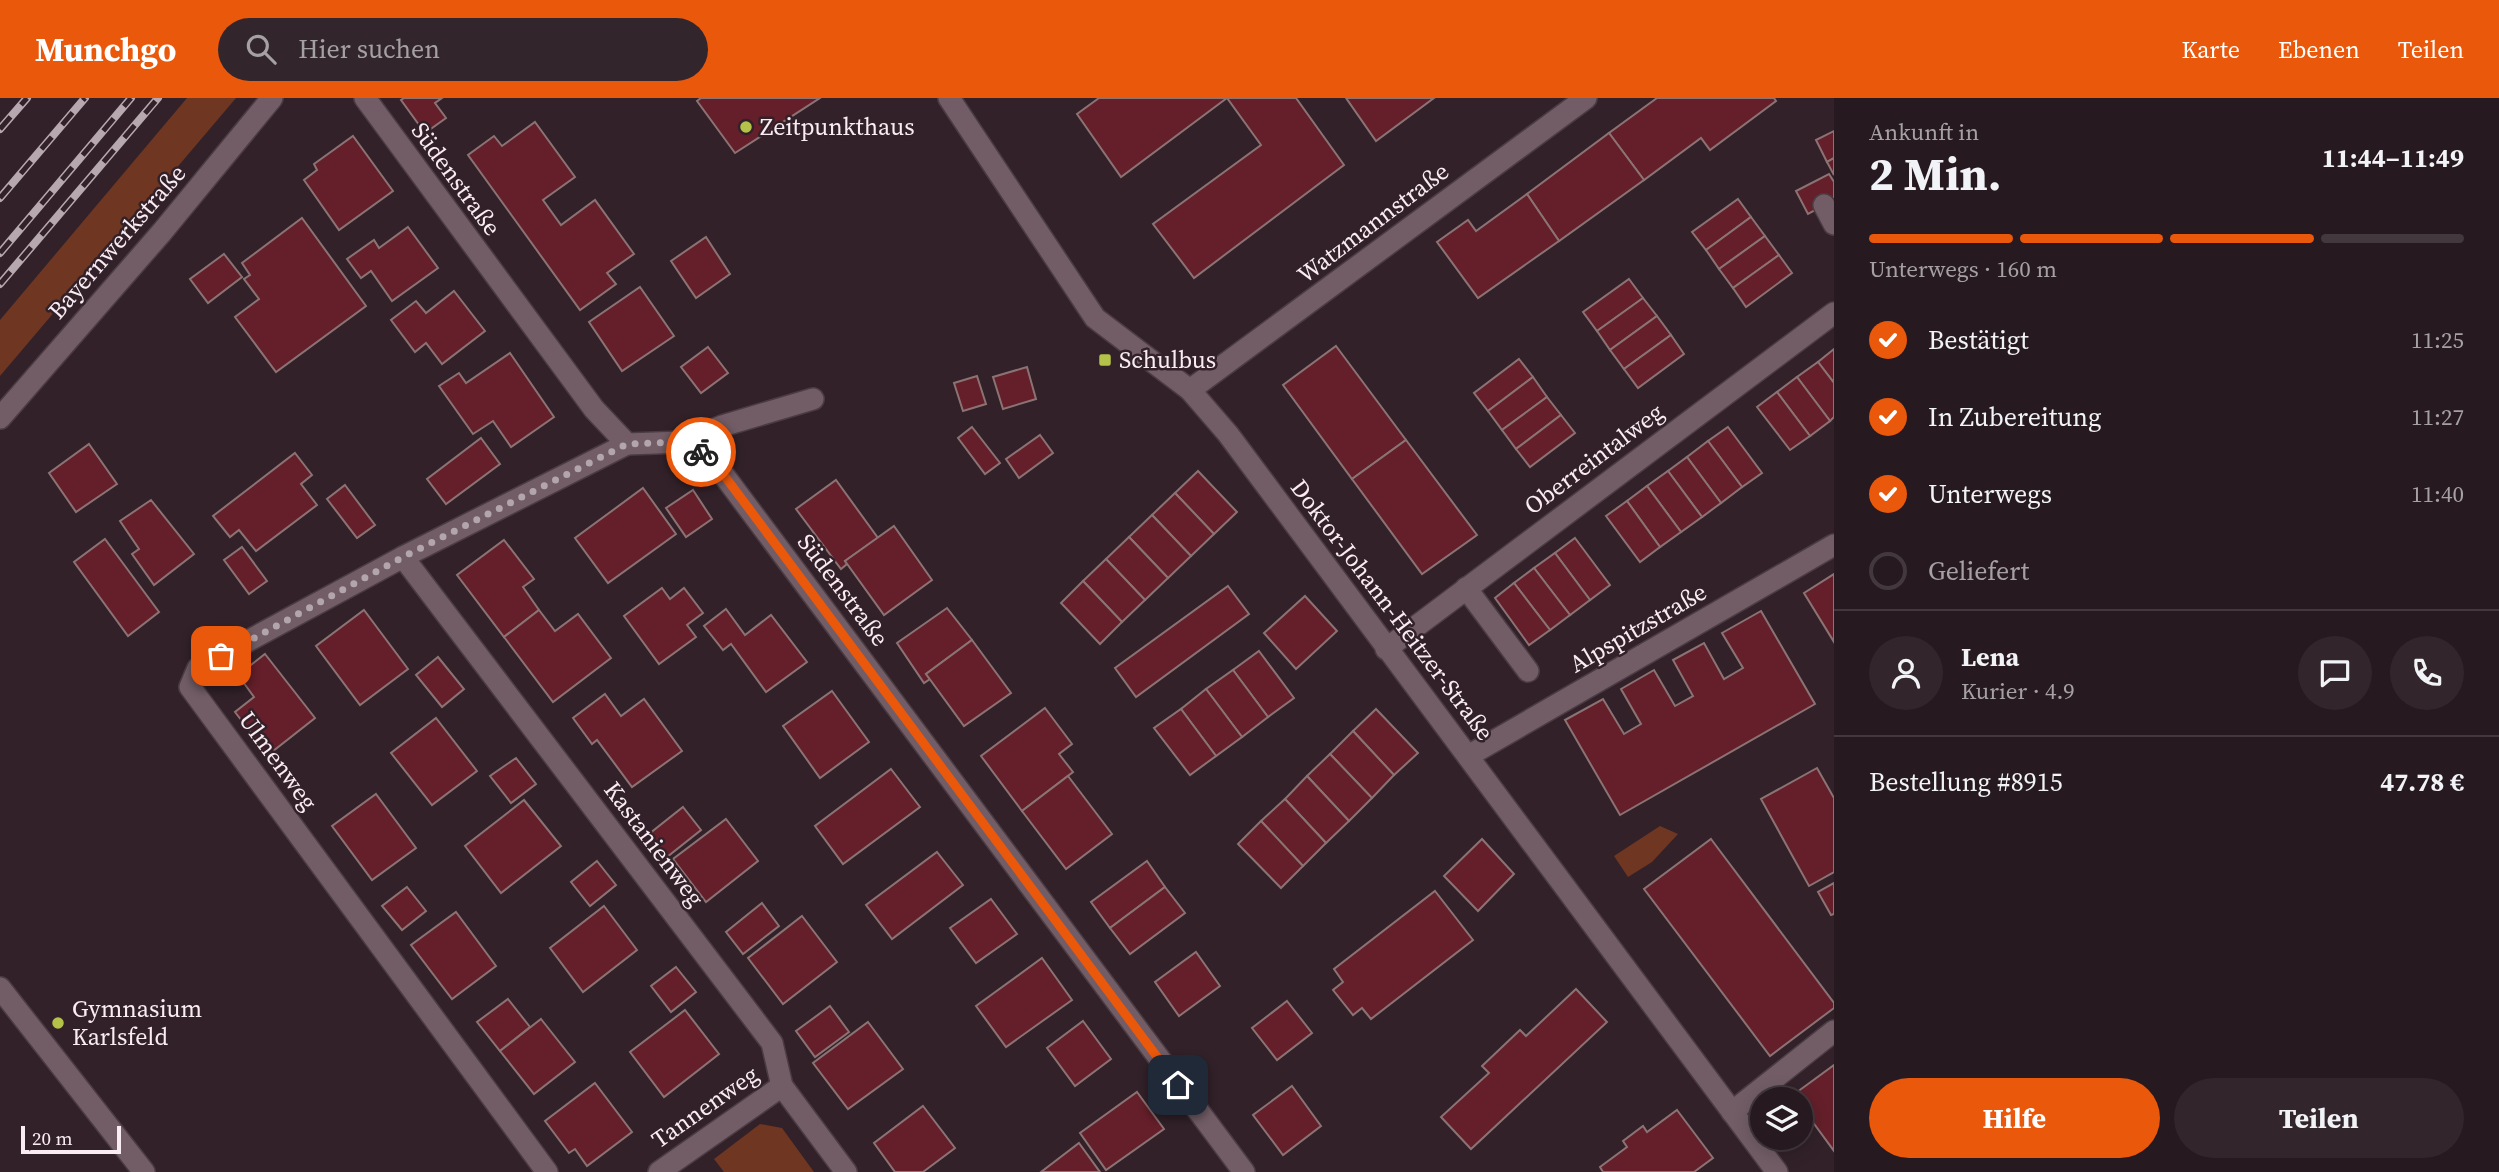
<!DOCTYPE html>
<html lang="de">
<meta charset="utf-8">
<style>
body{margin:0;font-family:"Source Serif 4",serif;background:#32262c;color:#f1f3f6;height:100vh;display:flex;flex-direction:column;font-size:26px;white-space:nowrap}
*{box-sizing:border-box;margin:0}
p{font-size:23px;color:#a4a0a4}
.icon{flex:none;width:38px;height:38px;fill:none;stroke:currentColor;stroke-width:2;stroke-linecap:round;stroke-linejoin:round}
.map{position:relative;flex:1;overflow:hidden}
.drawer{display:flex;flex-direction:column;background:#26191f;width:665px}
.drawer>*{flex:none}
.controls{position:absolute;left:1750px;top:989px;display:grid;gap:14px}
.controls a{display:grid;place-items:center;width:63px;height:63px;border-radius:50%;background:#26191f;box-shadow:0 4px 18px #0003,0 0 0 2px #42383d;font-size:35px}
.scale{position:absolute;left:21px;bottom:18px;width:100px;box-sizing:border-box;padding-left:7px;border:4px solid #f9ecf2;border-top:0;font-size:19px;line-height:24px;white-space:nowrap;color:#f9ecf2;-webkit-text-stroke:5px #322129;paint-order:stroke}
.pin{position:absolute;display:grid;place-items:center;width:60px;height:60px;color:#fff;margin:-30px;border-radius:14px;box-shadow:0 4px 10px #0006}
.courier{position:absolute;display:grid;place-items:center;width:70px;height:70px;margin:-35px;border:5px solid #ea580c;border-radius:50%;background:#fff;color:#222;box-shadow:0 2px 9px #0007}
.overview em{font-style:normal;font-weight:700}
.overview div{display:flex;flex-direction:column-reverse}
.overview{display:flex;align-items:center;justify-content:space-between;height:119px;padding:0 35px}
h1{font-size:46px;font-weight:700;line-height:52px}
.bar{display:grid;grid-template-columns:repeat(4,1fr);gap:10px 7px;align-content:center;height:84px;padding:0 35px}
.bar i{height:9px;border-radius:5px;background:#42383d}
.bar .current{background:#ea580c}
.bar p{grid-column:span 4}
.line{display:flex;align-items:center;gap:18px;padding:0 35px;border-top:2px solid #42383d}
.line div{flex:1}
.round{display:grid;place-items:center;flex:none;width:74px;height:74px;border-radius:37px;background:#32262c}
ol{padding:0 35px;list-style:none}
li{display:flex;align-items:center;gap:21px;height:77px}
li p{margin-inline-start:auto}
li .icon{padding:7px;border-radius:50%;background:#ea580c;color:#fff;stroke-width:4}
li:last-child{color:#a4a0a4}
li i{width:38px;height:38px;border:4px solid #42383d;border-radius:50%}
.cta{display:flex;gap:14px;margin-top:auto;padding:14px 35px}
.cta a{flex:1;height:80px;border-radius:42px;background:#ea580c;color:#fff;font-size:28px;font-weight:700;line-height:80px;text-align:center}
.cta a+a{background:#32262c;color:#f1f3f6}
header{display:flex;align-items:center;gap:42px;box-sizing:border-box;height:98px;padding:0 35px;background:#ea580c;color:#fff}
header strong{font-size:33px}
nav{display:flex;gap:38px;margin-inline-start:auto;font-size:24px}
.search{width:490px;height:63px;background:#32262c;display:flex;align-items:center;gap:18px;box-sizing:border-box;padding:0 24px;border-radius:38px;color:#a4a0a4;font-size:26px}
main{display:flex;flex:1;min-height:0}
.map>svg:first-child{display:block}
</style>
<header>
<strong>Munchgo</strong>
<div class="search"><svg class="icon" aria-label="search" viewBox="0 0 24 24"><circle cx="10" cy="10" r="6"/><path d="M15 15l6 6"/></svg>Hier suchen</div>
<nav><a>Karte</a><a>Ebenen</a><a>Teilen</a></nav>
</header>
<main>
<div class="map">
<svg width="1834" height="1074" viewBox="0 0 1834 1074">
<rect width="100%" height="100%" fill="#322129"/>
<g fill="#6f3622">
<path d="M187 0H236L0 278V222Z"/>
<path d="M1660 728 1678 736 1652 764 1628 779 1614 758Z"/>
<path d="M760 1026 782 1030 814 1074H724L714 1061Z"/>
</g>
<g fill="#641f2a" stroke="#8b7374" stroke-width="2">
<path d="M404 0H442L435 5 446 20 425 35 401 2Z"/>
<path d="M701 0H820L735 55 697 3Z"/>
<path d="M1099 0H1296L1344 67 1194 180 1153 126 1261 47 1227 0 1121 79 1077 16Z"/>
<path d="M1346 0H1434L1376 43Z"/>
<path d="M1657 0H1774L1776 3 1710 52 1701 40 1644 82 1609 35Z"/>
<path d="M535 24 575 79 543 102 561 127 595 102 634 156 607 175 616 186 580 212 468 57 494 38 502 48Z"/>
<path d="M1834 33V60L1827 64 1816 42Z"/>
<path d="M1609 35 1644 82 1559 143 1527 96Z"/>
<path d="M353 38 393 93 339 132 304 82 317 72 314 66Z"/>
<path d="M1834 60V77L1827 64Z"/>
<path d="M1829 76 1834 84V102L1808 116 1796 93Z"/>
<path d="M1527 96 1559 143 1478 200 1437 144 1468 122 1476 133Z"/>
<path d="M1738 101 1751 119 1706 152 1692 134Z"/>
<path d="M1751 119 1765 138 1719 171 1706 152Z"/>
<path d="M302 120 366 208 276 274 235 219 259 201 244 181 250 177 242 165Z"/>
<path d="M408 129 438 170 392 203 371 173 361 180 347 161 374 142 379 150Z"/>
<path d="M1765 138 1779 157 1733 190 1719 171Z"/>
<path d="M706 139 730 176 696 200 671 163Z"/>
<path d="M224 156 242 179 208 205 190 181Z"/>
<path d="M1779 157 1792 175 1746 209 1733 190Z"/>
<path d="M1629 181 1643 200 1597 233 1583 214Z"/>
<path d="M640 189 674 238 622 273 589 224Z"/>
<path d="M454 193 485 233 442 266 426 245 415 254 391 222 416 203 426 215Z"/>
<path d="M1643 200 1657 218 1610 252 1597 233Z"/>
<path d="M1657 218 1671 237 1624 271 1610 252Z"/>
<path d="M1671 237 1684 256 1638 290 1624 271Z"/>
<path d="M1336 248 1406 342 1352 381 1283 287Z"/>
<path d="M708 249 728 275 701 295 681 269Z"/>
<path d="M1834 251V285L1818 264Z"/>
<path d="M510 255 554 319 511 349 493 323 473 336 439 288 459 275 466 285Z"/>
<path d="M1519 261 1533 279 1488 313 1474 295Z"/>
<path d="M1818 264 1834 285V319L1830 323 1797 279Z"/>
<path d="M1027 269 1036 301 1003 311 993 279Z"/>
<path d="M977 278 986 306 963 313 954 285Z"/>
<path d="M1533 279 1547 299 1502 332 1488 313Z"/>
<path d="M1797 279 1830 323 1810 338 1777 294Z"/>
<path d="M1777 294 1810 338 1790 352 1757 309Z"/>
<path d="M1547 299 1561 317 1516 351 1502 332Z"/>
<path d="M1561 317 1575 335 1530 369 1516 351Z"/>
<path d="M972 329 1000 365 985 376 958 340Z"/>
<path d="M1728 329 1762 375 1742 389 1708 343Z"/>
<path d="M1040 337 1053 355 1019 380 1006 361Z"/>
<path d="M481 340 500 366 446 406 427 381Z"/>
<path d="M1406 342 1477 437 1422 476 1352 381Z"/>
<path d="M1708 343 1742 389 1721 405 1687 359Z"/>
<path d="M89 346 117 386 76 414 49 375Z"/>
<path d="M295 355 312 377 301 386 317 407 256 453 239 432 230 439 213 418Z"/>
<path d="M1687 359 1721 405 1702 419 1668 373Z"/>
<path d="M1198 373 1237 414 1214 436 1175 395Z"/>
<path d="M1668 373 1702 419 1681 434 1647 388Z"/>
<path d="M836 382 878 440 845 463 847 466 841 471 796 411Z"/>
<path d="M345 387 375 427 357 440 327 401Z"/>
<path d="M1647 388 1681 434 1660 449 1627 403Z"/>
<path d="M643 390 676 436 608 485 575 440Z"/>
<path d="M693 392 712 421 686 439 666 410Z"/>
<path d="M1175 395 1214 436 1191 458 1152 417Z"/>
<path d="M151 402 194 456 154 487 132 456 139 451 120 423Z"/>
<path d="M1627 403 1660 449 1640 464 1606 418Z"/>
<path d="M1152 417 1191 458 1168 480 1129 439Z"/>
<path d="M894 428 932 482 884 517 845 463Z"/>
<path d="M1129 439 1168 480 1145 502 1106 461Z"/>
<path d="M1575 440 1610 487 1590 502 1555 455Z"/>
<path d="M105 441 159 514 128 538 74 464Z"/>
<path d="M504 442 534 481 523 489 539 512 504 539 457 477Z"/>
<path d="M242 449 267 483 249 496 224 462Z"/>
<path d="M1555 455 1590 502 1570 517 1534 470Z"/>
<path d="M1106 461 1145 502 1122 524 1083 483Z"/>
<path d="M1534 470 1570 517 1550 532 1514 485Z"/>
<path d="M1834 476V544L1804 495Z"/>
<path d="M1083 483 1122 524 1100 546 1061 505Z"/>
<path d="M1514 485 1550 532 1529 547 1495 500Z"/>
<path d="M1228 488 1249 516 1136 599 1115 570Z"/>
<path d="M662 490 670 501 684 490 703 515 687 527 696 539 659 566 624 518Z"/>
<path d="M1305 498 1337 533 1296 571 1264 535Z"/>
<path d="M947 510 972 542 926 576 930 581 924 585 897 545Z"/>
<path d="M726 511 745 537 771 517 807 564 766 594 731 546 723 552 704 528Z"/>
<path d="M364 512 408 571 360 607 316 548Z"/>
<path d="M539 512 555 533 578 516 611 560 553 604 504 539Z"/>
<path d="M1761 513 1815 606 1620 717 1565 622 1603 601 1624 636 1641 626 1621 591 1654 572 1675 608 1693 598 1673 562 1704 545 1724 581 1743 570 1722 535Z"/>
<path d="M972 542 1011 595 964 628 926 576Z"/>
<path d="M1259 553 1294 600 1268 619 1233 572Z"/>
<path d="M265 556 315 620 268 657 235 614 254 599 238 577Z"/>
<path d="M438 559 464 591 442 609 416 577Z"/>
<path d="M1233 572 1268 619 1242 639 1206 591Z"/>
<path d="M1206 591 1242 639 1216 658 1181 611Z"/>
<path d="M832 593 869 644 820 680 783 628Z"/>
<path d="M605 596 621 618 644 601 682 653 632 689 597 642 592 646 573 620Z"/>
<path d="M1045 610 1072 646 1059 656 1073 674 1022 713 981 658Z"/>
<path d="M1181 611 1216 658 1190 677 1154 630Z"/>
<path d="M1376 611 1418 655 1394 677 1353 633Z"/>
<path d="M436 620 477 673 432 707 391 655Z"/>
<path d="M1353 633 1394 677 1372 700 1330 656Z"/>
<path d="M1330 656 1372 700 1349 723 1307 678Z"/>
<path d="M516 660 536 686 511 705 490 678Z"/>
<path d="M1817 670 1834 700V774L1809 788 1761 701Z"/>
<path d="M891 671 920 709 843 766 815 728Z"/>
<path d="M1068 678 1112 736 1066 771 1022 713Z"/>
<path d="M1307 678 1349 723 1326 745 1285 701Z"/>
<path d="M376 696 416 750 372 782 332 728Z"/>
<path d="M1285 701 1326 745 1303 768 1261 723Z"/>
<path d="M524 702 561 748 501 795 465 748Z"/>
<path d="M683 709 701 732 667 759 649 736Z"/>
<path d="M726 721 758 763 706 804 673 761Z"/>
<path d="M1261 723 1303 768 1281 790 1238 746Z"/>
<path d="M1482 741 1514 776 1478 813 1444 778Z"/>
<path d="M1711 741 1834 905V910L1770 958 1644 791Z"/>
<path d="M937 754 963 787 892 841 866 807Z"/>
<path d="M597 763 616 787 590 808 571 784Z"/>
<path d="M1147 763 1165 789 1110 830 1091 804Z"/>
<path d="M1834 785V816L1831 817 1818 794Z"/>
<path d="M407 789 426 813 402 832 382 808Z"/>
<path d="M1165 789 1185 815 1130 856 1110 830Z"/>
<path d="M1435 793 1473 842 1371 921 1362 910 1353 917 1333 892 1343 884 1334 871Z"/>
<path d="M991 801 1017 836 976 865 950 830Z"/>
<path d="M762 805 779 828 743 856 726 834Z"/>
<path d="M604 808 637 852 583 894 550 850Z"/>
<path d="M456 814 496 868 452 901 411 847Z"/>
<path d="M802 818 837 864 783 906 748 860Z"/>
<path d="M1196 854 1220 888 1179 918 1155 884Z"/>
<path d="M1042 860 1072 902 1006 949 976 908Z"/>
<path d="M676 869 696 894 671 914 651 888Z"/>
<path d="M1576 891 1607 924 1471 1051 1441 1019 1489 975 1482 968 1520 932 1526 938Z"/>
<path d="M508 901 530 929 500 953 477 924Z"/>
<path d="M1287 903 1312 935 1277 962 1252 930Z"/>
<path d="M830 908 849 934 815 959 796 933Z"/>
<path d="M685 912 719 956 664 999 630 954Z"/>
<path d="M541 921 575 964 534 996 500 953Z"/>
<path d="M1083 923 1111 961 1075 988 1047 950Z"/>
<path d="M868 924 903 971 848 1011 813 965Z"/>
<path d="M1834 967V1053L1801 1008V1001L1793 997Z"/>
<path d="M595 985 632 1034 587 1068 575 1051 569 1055 545 1023Z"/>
<path d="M1292 988 1321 1028 1283 1057 1253 1017Z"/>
<path d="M1137 994 1164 1031 1106 1072 1080 1035Z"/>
<path d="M923 1008 955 1050 923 1074H895L874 1045Z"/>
<path d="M1677 1012 1713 1060 1694 1074H1603L1600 1069 1627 1049 1623 1043 1643 1028 1647 1034Z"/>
<path d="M1079 1045 1100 1074H1041Z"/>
</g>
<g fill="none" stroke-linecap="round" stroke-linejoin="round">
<defs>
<g id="service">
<path d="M683 344 722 328 813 301"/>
<path d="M1466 490 1528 573"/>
</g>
<g id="minor">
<path d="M365 0 594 311 627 346 683 344 711 360 1244 1074"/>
<path d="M949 0 1095 220 1190 292 1228 336 1777 1074"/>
<path d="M1824 107 1834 126"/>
<path d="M1190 292 1586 0"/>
<path d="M0 320 162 134 272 0"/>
<path d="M403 459 772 945 782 988 846 1074"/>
<path d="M1386 551 1834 215"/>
<path d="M1468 658 1834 447"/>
<path d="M0 890 144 1074"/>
<path d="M1732 1014 1834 933"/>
<path d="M547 1074 190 589 198 570 403 459 627 346"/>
<path d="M659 1074 782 988"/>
</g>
</defs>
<use href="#service" stroke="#4b3c43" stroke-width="24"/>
<use href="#minor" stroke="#4b3c43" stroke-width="24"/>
<use href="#service" stroke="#725d66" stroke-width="21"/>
<use href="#minor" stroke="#725d66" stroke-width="21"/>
<defs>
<g id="rail">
<path d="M0 31 27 0"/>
<path d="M0 100 85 0"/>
<path d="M0 155 131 0"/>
<path d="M0 186 158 0"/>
</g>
</defs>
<use href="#rail" stroke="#b7a8af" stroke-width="8"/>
<use href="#rail" stroke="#322129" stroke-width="5" stroke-dasharray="16" stroke-linecap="butt"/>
</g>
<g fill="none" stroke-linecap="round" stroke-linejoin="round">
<path stroke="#b3a5ac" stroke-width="7" stroke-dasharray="0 12.6" d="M221 558 403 459 627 346 683 344 701 354"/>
<path stroke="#ea580c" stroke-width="9" d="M701 354 711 360 750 412 1178 987"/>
</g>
<g fill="#b4c24a" stroke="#322129" stroke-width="2.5">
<circle cx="746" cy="29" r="7"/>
<rect x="1098" y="255" width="14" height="14" rx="3.5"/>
<circle cx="58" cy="925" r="7"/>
</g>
<g text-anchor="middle" stroke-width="5" stroke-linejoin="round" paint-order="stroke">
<g font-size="24" fill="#f9ecf2" stroke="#322129" text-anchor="start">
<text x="760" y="37">Zeitpunkthaus</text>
<text x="1119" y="270">Schulbus</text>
<text x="72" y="919">Gymnasium<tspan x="72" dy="28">Karlsfeld</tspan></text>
</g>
<g font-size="24" fill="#f9ecf2" stroke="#322129">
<text transform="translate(456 81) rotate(54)" y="8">Südenstraße</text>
<text transform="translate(1373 125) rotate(-37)" y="8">Watzmannstraße</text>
<text transform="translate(117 144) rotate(-49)" y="8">Bayernwerkstraße</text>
<text transform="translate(1594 361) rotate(-37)" y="8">Oberreintalweg</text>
<text transform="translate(843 492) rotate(53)" y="8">Südenstraße</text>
<text transform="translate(1392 512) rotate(53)" y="8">Doktor-Johann-Heitzer-Straße</text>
<text transform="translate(1638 530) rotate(-30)" y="8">Alpspitzstraße</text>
<text transform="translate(278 663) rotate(54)" y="8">Ulmenweg</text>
<text transform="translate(654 746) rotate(53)" y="8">Kastanienweg</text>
<text transform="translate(705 1009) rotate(-35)" y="8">Tannenweg</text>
</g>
</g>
</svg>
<div class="controls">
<a><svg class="icon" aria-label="layers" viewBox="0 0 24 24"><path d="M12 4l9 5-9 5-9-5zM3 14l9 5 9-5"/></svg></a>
</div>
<div class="scale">20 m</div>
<div class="pin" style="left:221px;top:558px;background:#ea580c"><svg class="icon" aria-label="bag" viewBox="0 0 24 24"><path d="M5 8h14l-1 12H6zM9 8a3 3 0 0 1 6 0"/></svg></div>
<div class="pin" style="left:1178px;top:987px;background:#1f2937"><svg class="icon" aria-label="home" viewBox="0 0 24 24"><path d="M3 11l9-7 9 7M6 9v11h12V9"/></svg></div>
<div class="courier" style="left:701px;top:354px"><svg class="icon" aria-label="bike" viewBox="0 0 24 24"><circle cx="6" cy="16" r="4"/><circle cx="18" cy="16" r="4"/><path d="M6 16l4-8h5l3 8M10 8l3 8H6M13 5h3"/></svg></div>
</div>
<section class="drawer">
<div class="overview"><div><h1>2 Min.</h1><p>Ankunft in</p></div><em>11:44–11:49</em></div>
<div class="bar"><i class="current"></i><i class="current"></i><i class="current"></i><i></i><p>Unterwegs · 160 m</p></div>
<ol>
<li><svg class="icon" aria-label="check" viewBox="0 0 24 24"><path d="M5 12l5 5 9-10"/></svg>Bestätigt<p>11:25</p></li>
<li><svg class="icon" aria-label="check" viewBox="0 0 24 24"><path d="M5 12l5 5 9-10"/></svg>In Zubereitung<p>11:27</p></li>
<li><svg class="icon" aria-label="check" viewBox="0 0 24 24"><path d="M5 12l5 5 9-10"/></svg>Unterwegs<p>11:40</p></li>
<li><i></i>Geliefert</li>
</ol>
<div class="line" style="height:126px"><a class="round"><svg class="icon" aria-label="person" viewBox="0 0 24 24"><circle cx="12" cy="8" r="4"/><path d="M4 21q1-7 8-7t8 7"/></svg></a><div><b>Lena</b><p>Kurier · 4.9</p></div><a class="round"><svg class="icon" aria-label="chat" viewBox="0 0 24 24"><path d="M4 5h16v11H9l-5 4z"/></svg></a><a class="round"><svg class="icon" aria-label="phone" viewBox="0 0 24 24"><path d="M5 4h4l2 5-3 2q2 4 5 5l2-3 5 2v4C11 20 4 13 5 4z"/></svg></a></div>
<div class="line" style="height:91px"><div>Bestellung #8915</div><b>47.78 €</b></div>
<div class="cta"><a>Hilfe</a><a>Teilen</a></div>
</section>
</main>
